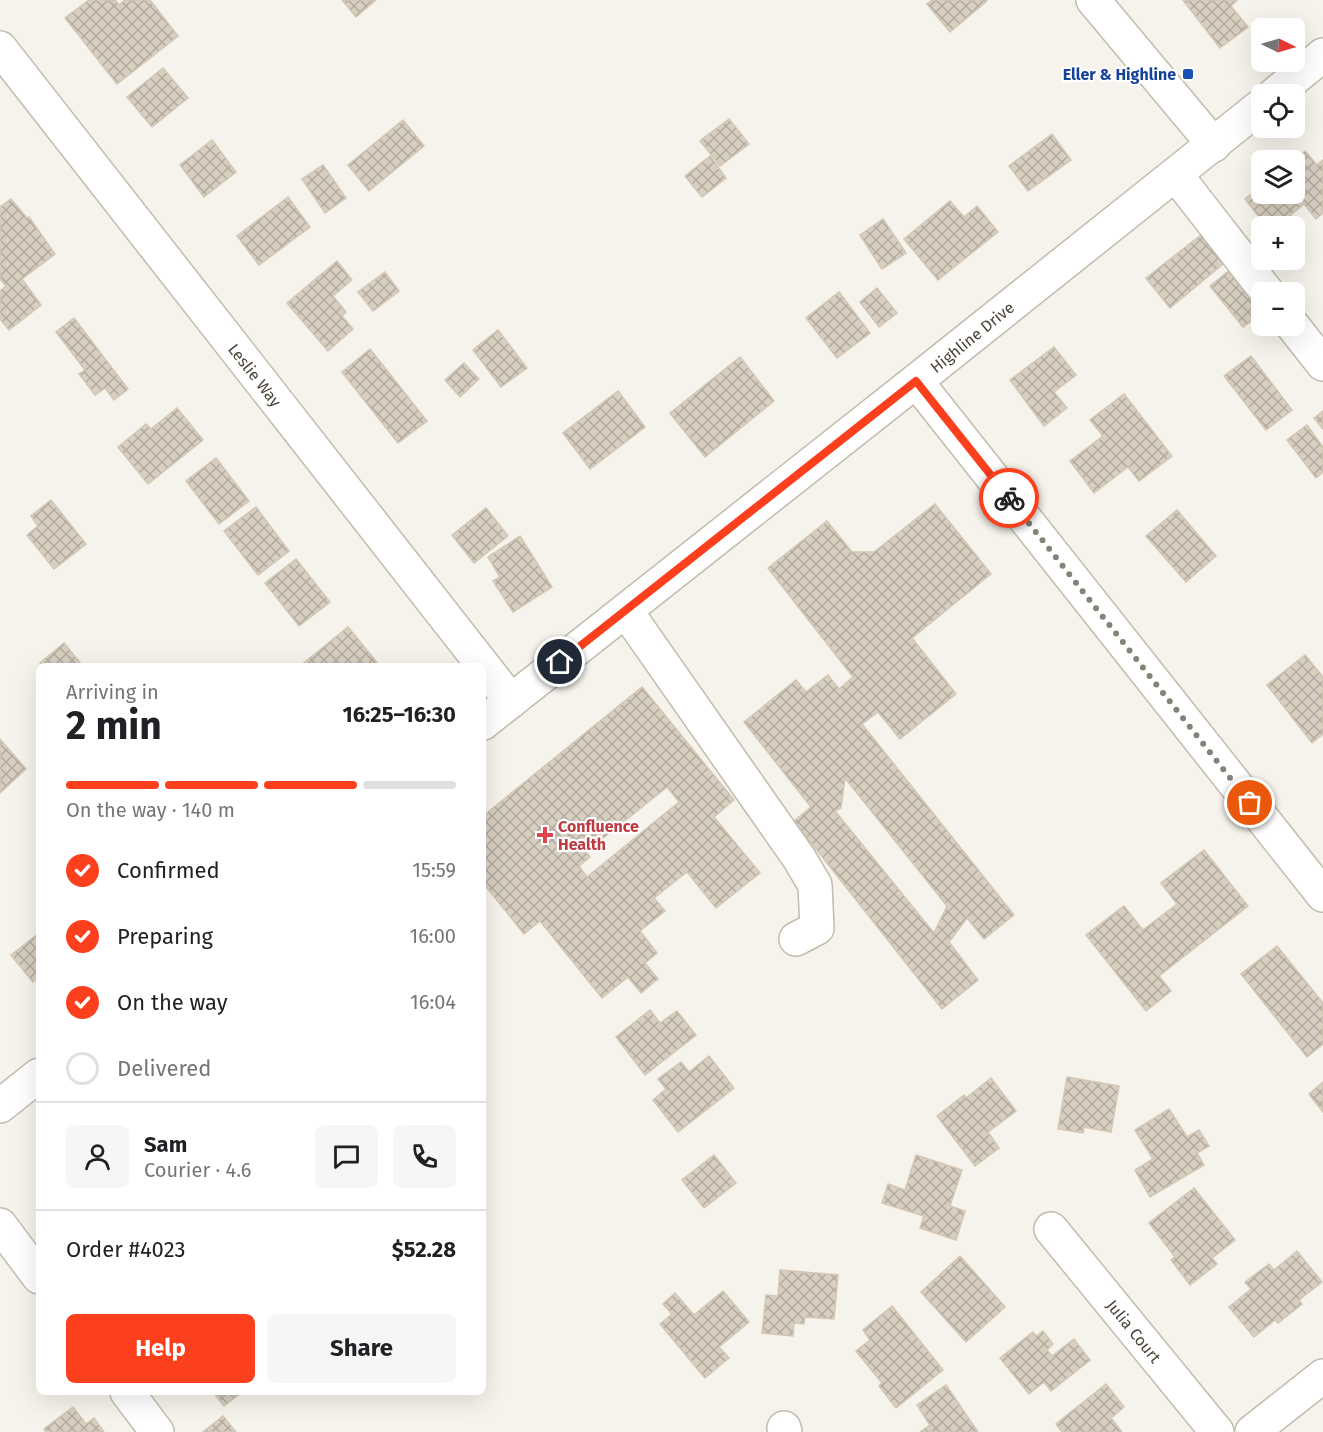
<!DOCTYPE html>
<meta charset="utf-8">
<style>
body{margin:0;font-family:"Fira Sans",sans-serif;background:#f6f6f6;color:#202124;height:100vh;display:flex;flex-direction:column;font-size:22px;white-space:nowrap}
*{box-sizing:border-box;margin:0}
p{font-size:20px;color:#757577}
.icon{flex:none;width:33px;height:33px;fill:none;stroke:currentColor;stroke-width:2;stroke-linecap:round;stroke-linejoin:round}
.map{position:relative;flex:1;overflow:hidden}
.details{position:absolute;left:36px;top:663px;width:450px;height:732px;display:flex;flex-direction:column;background:#fff;border-radius:9px;box-shadow:0 6px 24px #0002}
.details>*{flex:none}
.needle{width:39px;rotate:95deg}
.fabs{position:absolute;left:1251px;top:18px;display:grid;gap:12px}
.fabs a{display:grid;place-items:center;width:54px;height:54px;border-radius:9px;background:#fff;box-shadow:0 6px 24px #0002;font-size:30px}
.pin{position:absolute;display:grid;place-items:center;width:51px;height:51px;color:#fff;margin:-26px;border:3px solid #fff;border-radius:50%;box-shadow:0 2px 6px #0007}
.courier{position:absolute;display:grid;place-items:center;width:60px;height:60px;margin:-30px;border:4px solid #fc3f1d;border-radius:50%;background:#fff;color:#222;box-shadow:0 2px 8px #0007}
.head em{font-style:normal;font-weight:700}
.head div{display:flex;flex-direction:column-reverse}
.head{display:flex;align-items:center;justify-content:space-between;height:102px;padding:0 30px}
h1{font-size:39px;font-weight:700;line-height:45px}
.bar{display:grid;grid-template-columns:repeat(4,1fr);gap:9px 6px;align-content:center;height:72px;padding:0 30px}
.bar i{height:8px;border-radius:4px;background:#e0e0e0}
.bar .on{background:#fc3f1d}
.bar p{grid-column:span 4}
.line{display:flex;align-items:center;gap:15px;padding:0 30px;border-top:2px solid #e0e0e0}
.line div{flex:1}
.round{display:grid;place-items:center;flex:none;width:63px;height:63px;border-radius:9px;background:#f6f6f6}
ol{padding:0 30px;list-style:none}
li{display:flex;align-items:center;gap:18px;height:66px}
li p{margin-inline-start:auto}
li .icon{padding:6px;border-radius:50%;background:#fc3f1d;color:#fff;stroke-width:4}
li:last-child{color:#757577}
li i{width:33px;height:33px;border:3px solid #e0e0e0;border-radius:50%}
.primary-button{display:flex;gap:12px;margin-top:auto;padding:12px 30px}
.primary-button a{flex:1;height:69px;border-radius:9px;background:#fc3f1d;color:#fff;font-size:24px;font-weight:700;line-height:69px;text-align:center}
.primary-button a+a{background:#f6f6f6;color:#202124}
.map>svg:first-child{display:block}
</style>
<div class="map">
<svg width="1323" height="1432" viewBox="0 0 1323 1432">
<defs>
<pattern id="building-cross-hatch" width="8" height="8" patternUnits="userSpaceOnUse" patternTransform="scale(1.5)"><rect width="8" height="8" fill="#d8cfc1"/><path d="M0 0l8 8M0 8l8-8" fill="none" stroke="#b1aa9e"/></pattern>
</defs>
<rect width="100%" height="100%" fill="#f6f3ec"/>
<g fill="url(#building-cross-hatch)" stroke="#d3c7b4" stroke-width="1.5" fill-rule="evenodd">
<path d="M89 0H115L119 5 125 0H150L178 36 117 84 65 18Z"/>
<path d="M342 0H376L356 17Z"/>
<path d="M932 0H986L987 1 950 32 927 4Z"/>
<path d="M1183 0H1237L1231 6 1248 27 1220 48Z"/>
<path d="M163 68 188 98 152 127 127 97Z"/>
<path d="M729 119 749 144 720 166 700 141Z"/>
<path d="M403 120 424 146 369 191 348 165Z"/>
<path d="M1052 134 1071 160 1028 191 1009 166Z"/>
<path d="M212 140 236 172 204 197 180 165Z"/>
<path d="M1305 151 1317 165 1323 160V213L1316 219 1304 204 1280 224 1282 226H1266L1245 199 1262 186V194H1294L1293 160Z"/>
<path d="M710 156 726 178 702 197 685 176Z"/>
<path d="M323 165 346 198 325 213 302 179Z"/>
<path d="M288 197 310 227 259 265 237 236Z"/>
<path d="M11 199 27 218 29 217 55 254 22 279 41 305 9 330 0 319V291L6 286 0 279V207Z"/>
<path d="M950 201 964 217 977 206 998 232 938 280 904 239Z"/>
<path d="M883 219 906 253 882 269 860 235Z"/>
<path d="M1206 231 1228 260 1170 308 1146 278Z"/>
<path d="M337 261 352 280 333 296 346 312 342 316 353 329 328 351 287 303Z"/>
<path d="M1232 268 1262 305V313L1243 327 1210 286Z"/>
<path d="M385 272 399 291 373 311 358 292Z"/>
<path d="M877 288 897 313 879 327 860 302Z"/>
<path d="M839 292 870 333 837 358 806 318Z"/>
<path d="M74 318 128 389 114 400 105 388 95 395 79 374 85 370 56 332Z"/>
<path d="M498 330 527 368 501 387 473 350Z"/>
<path d="M1054 347 1076 375 1054 392 1067 408 1044 426 1010 380Z"/>
<path d="M370 349 427 421 398 443 342 372Z"/>
<path d="M1251 356 1292 410 1266 430 1224 376Z"/>
<path d="M740 357 774 401 705 457 670 413Z"/>
<path d="M464 363 479 379 460 397 445 380Z"/>
<path d="M618 391 645 427 590 469 563 433Z"/>
<path d="M1124 394 1172 456 1139 481 1128 467 1094 493 1070 461 1103 436 1090 420Z"/>
<path d="M177 408 203 440 148 484 118 447 146 424 151 429Z"/>
<path d="M1323 411V429L1314 418Z"/>
<path d="M1307 425 1323 447V472L1316 478 1287 440Z"/>
<path d="M216 458 249 501 219 524 186 481Z"/>
<path d="M51 500 86 544 54 569 27 535 38 526 31 516Z"/>
<path d="M935 504 991 574 912 638 956 694 900 739 878 712 862 724 1014 915 984 939 967 918 949 942 978 980 942 1009 794 821 811 807 744 722 796 680 806 692 828 675 839 689 853 677 768 568 827 521 852 552H874ZM845 778 947 906 934 933 835 811 841 808Z"/>
<path d="M256 507 289 551 258 575 224 531Z"/>
<path d="M486 508 508 536 474 563 452 535Z"/>
<path d="M1177 510 1216 556 1186 582 1146 536Z"/>
<path d="M520 536 552 587 513 612 493 581 500 577 488 557Z"/>
<path d="M296 559 330 602 299 626 265 583Z"/>
<path d="M348 627 380 666H300Z"/>
<path d="M64 643 82 665 43 666 40 663Z"/>
<path d="M1305 655 1323 677V734L1312 743 1267 685Z"/>
<path d="M642 687 734 800 714 817 760 873 716 908 687 872 654 898 665 911 640 931 657 953 645 963 658 979 641 993 628 977 602 998 540 921 524 934 483 883V816ZM667 787 679 802 587 877 579 866 590 857 586 852Z"/>
<path d="M0 739 26 769 0 793Z"/>
<path d="M1204 850 1248 906 1159 976 1171 991 1146 1011 1086 935 1124 906 1143 930 1177 904 1161 883Z"/>
<path d="M39 933V977L33 982 11 955Z"/>
<path d="M1277 946 1323 1003V1044L1307 1057 1241 974Z"/>
<path d="M650 1010 660 1023 677 1011 696 1035 645 1075 616 1037Z"/>
<path d="M709 1056 734 1088 678 1132 653 1100 666 1089 658 1079 681 1062 689 1072Z"/>
<path d="M1067 1077 1119 1086 1111 1132 1084 1127 1083 1133 1058 1129Z"/>
<path d="M991 1078 1016 1111 988 1132 999 1148 975 1166 937 1116 964 1095 966 1098Z"/>
<path d="M1323 1082V1112L1309 1094Z"/>
<path d="M1169 1109 1187 1137 1199 1130 1209 1146 1197 1153 1204 1165 1150 1197 1135 1170 1153 1159 1135 1130Z"/>
<path d="M714 1155 736 1183 704 1208 682 1180Z"/>
<path d="M916 1155 962 1170 950 1206 965 1211 956 1240 920 1228 924 1216 882 1203 888 1184 905 1190Z"/>
<path d="M1194 1188 1235 1240 1212 1258 1217 1264 1190 1285 1171 1260 1175 1257 1149 1223Z"/>
<path d="M1297 1251 1322 1282 1299 1300 1302 1304 1278 1323 1275 1320 1254 1337 1229 1307 1251 1289 1245 1282 1269 1264 1274 1270Z"/>
<path d="M960 1256 1005 1307 966 1342 921 1292Z"/>
<path d="M780 1270 838 1275 834 1319 805 1317 804 1324 794 1323 793 1336 762 1333 766 1295 778 1296Z"/>
<path d="M723 1291 749 1322 719 1347 729 1358 705 1378 660 1324 672 1314 663 1304 675 1293 694 1315Z"/>
<path d="M892 1306 943 1370 896 1408 879 1386 882 1383 856 1351 870 1340 863 1330Z"/>
<path d="M1043 1331 1053 1344 1047 1350 1052 1356 1074 1339 1090 1360 1051 1391 1044 1382 1029 1394 1000 1358 1033 1332 1036 1336Z"/>
<path d="M1106 1384 1124 1407 1111 1418 1122 1432H1062L1056 1424Z"/>
<path d="M946 1385 978 1432H920L930 1425 917 1405Z"/>
<path d="M213 1392H242L224 1406Z"/>
<path d="M73 1407 86 1424 94 1418 104 1432H46L44 1429Z"/>
<path d="M223 1416 236 1432H203Z"/>
</g>
<g fill="none" stroke-linecap="round" stroke-linejoin="round">
<defs>
<g id="minor">
<path d="M1093 0 1214 145"/>
<path d="M0 48 511 701"/>
<path d="M1275 94 1323 55"/>
<path d="M1176 175 1267 292"/>
<path d="M1293 326 1323 364"/>
<path d="M916 381 1323 895"/>
<path d="M626 611 799 858 815 885 817 928 796 939"/>
<path d="M483 723 916 381 1262 105"/>
<path d="M0 1106 39 1075"/>
<path d="M0 1225 39 1277"/>
<path d="M1051 1229 1217 1432"/>
<path d="M127 1392 157 1432"/>
<path d="M784 1428 785 1432"/>
<path d="M1252 1432 1323 1376"/>
</g>
</defs>
<use href="#minor" stroke="#c2bbae" stroke-width="36"/>
<use href="#minor" stroke="#fff" stroke-width="33"/>
</g>
<g fill="none" stroke-linecap="round" stroke-linejoin="round">
<path stroke="#878178" stroke-width="6" stroke-dasharray="0 10.8" d="M1009 498 1250 803"/>
<path stroke="#fc3f1d" stroke-width="8" d="M560 662 916 381 1009 498"/>
</g>
<rect fill="#1a4fb4" stroke="#fff" stroke-width="2" x="1182" y="68" width="12" height="12" rx="3"/>
<path fill="#e0444e" stroke="#fff" stroke-width="2" d="M542 826h6v6h6v6h-6v6h-6v-6h-6v-6h6z"/>
<g text-anchor="middle" stroke-width="4.5" stroke-linejoin="round" paint-order="stroke">
<g font-size="16" font-weight="bold" fill="#164399" stroke="#fff" text-anchor="end">
<text x="1176" y="80">Eller &amp; Highline</text>
</g>
<g font-size="16" fill="#4b4439" stroke="#fff">
<text transform="translate(972 337) rotate(-39)" y="6">Highline Drive</text>
<text transform="translate(255 375) rotate(52)" y="6">Leslie Way</text>
<text transform="translate(1134 1331) rotate(51)" y="6">Julia Court</text>
</g>
<g font-size="16" font-weight="bold" fill="#be3a42" stroke="#fff" text-anchor="start">
<text x="558" y="832">Confluence<tspan x="558" dy="18">Health</tspan></text>
</g>
</g>
</svg>
<div class="fabs">
<a><svg class="needle" viewBox="-14 -14 28 28"><path d="M0-13l5 13h-10z" fill="#e53935"/><path d="M0 13l5-13h-10z" fill="#757577"/></svg></a>
<a><svg class="icon" aria-label="locate" viewBox="0 0 24 24"><circle cx="12" cy="12" r="6"/><path d="M12 2v4M12 18v4M2 12h4M18 12h4"/></svg></a>
<a><svg class="icon" aria-label="layers" viewBox="0 0 24 24"><path d="M12 4l9 5-9 5-9-5zM3 14l9 5 9-5"/></svg></a>
<a>+</a>
<a>−</a>
</div>
<div class="pin" style="left:1250px;top:803px;background:#ea580c"><svg class="icon" aria-label="bag" viewBox="0 0 24 24"><path d="M5 8h14l-1 12H6zM9 8a3 3 0 0 1 6 0"/></svg></div>
<div class="pin" style="left:560px;top:662px;background:#1f2937"><svg class="icon" aria-label="home" viewBox="0 0 24 24"><path d="M3 11l9-7 9 7M6 9v11h12V9"/></svg></div>
<div class="courier" style="left:1009px;top:498px"><svg class="icon" aria-label="bike" viewBox="0 0 24 24"><circle cx="6" cy="16" r="4"/><circle cx="18" cy="16" r="4"/><path d="M6 16l4-8h5l3 8M10 8l3 8H6M13 5h3"/></svg></div>
<section class="details">
<div class="head"><div><h1>2 min</h1><p>Arriving in</p></div><em>16:25–16:30</em></div>
<div class="bar"><i class="on"></i><i class="on"></i><i class="on"></i><i></i><p>On the way · 140 m</p></div>
<ol>
<li><svg class="icon" aria-label="check" viewBox="0 0 24 24"><path d="M5 12l5 5 9-10"/></svg>Confirmed<p>15:59</p></li>
<li><svg class="icon" aria-label="check" viewBox="0 0 24 24"><path d="M5 12l5 5 9-10"/></svg>Preparing<p>16:00</p></li>
<li><svg class="icon" aria-label="check" viewBox="0 0 24 24"><path d="M5 12l5 5 9-10"/></svg>On the way<p>16:04</p></li>
<li><i></i>Delivered</li>
</ol>
<div class="line" style="height:108px"><a class="round"><svg class="icon" aria-label="person" viewBox="0 0 24 24"><circle cx="12" cy="8" r="4"/><path d="M4 21q1-7 8-7t8 7"/></svg></a><div><b>Sam</b><p>Courier · 4.6</p></div><a class="round"><svg class="icon" aria-label="chat" viewBox="0 0 24 24"><path d="M4 5h16v11H9l-5 4z"/></svg></a><a class="round"><svg class="icon" aria-label="phone" viewBox="0 0 24 24"><path d="M5 4h4l2 5-3 2q2 4 5 5l2-3 5 2v4C11 20 4 13 5 4z"/></svg></a></div>
<div class="line" style="height:78px"><div>Order #4023</div><b>$52.28</b></div>
<div class="primary-button"><a>Help</a><a>Share</a></div>
</section>
</div>
